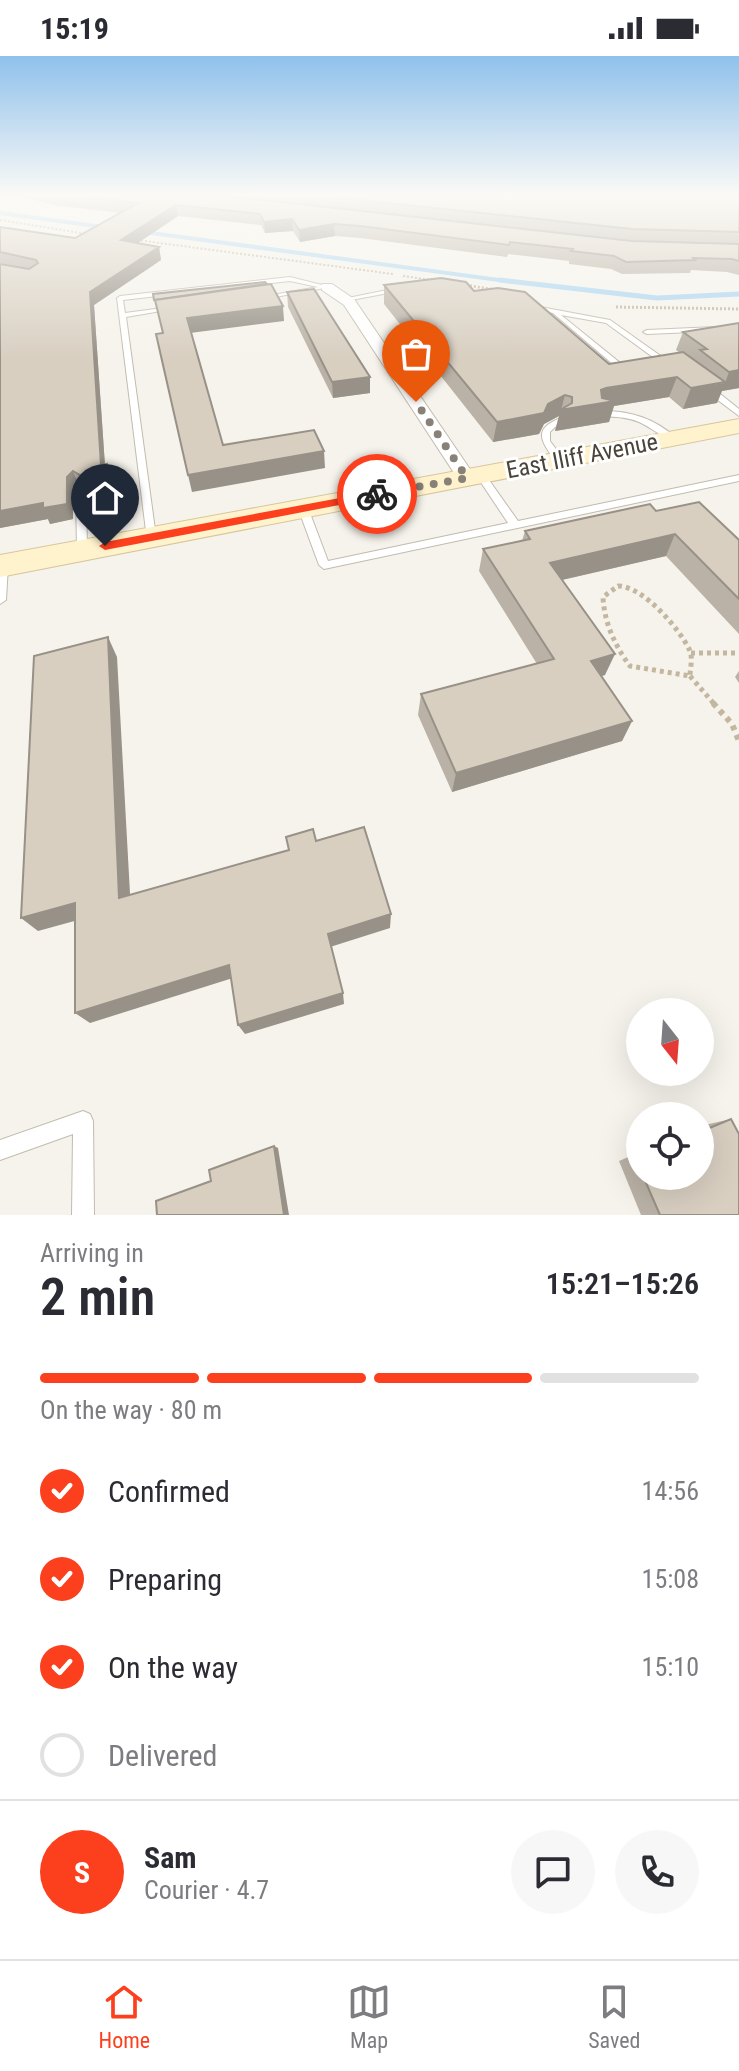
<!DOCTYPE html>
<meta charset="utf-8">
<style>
body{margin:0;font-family:"Roboto Condensed",sans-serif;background:#f7f7f7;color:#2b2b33;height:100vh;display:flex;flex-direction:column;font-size:30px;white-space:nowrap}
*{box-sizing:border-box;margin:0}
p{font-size:26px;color:#7c7c81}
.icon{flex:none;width:44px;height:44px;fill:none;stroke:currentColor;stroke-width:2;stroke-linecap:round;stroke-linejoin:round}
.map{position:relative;height:1159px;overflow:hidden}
.side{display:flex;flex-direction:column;background:#fff;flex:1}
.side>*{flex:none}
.needle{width:52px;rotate:163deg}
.buttons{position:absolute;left:626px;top:942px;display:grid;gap:16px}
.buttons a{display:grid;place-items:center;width:88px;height:88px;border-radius:50%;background:#fff;box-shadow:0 8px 32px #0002;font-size:40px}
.pin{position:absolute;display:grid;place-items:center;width:68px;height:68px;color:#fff;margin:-82px -34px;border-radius:50% 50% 50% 0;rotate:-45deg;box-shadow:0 0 8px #0007}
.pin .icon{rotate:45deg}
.courier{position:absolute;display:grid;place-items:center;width:80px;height:80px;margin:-40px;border:6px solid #fc3f1d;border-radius:50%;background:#fff;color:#222;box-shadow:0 2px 10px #0007}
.overview em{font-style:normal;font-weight:600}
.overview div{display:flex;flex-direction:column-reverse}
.overview{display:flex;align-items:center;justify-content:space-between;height:136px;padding:0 40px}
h1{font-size:52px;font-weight:600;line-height:60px}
.bar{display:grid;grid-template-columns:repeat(4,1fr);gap:12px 8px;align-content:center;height:96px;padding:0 40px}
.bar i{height:10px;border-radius:6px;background:#e1e1e2}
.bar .active{background:#fc3f1d}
.bar p{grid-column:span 4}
.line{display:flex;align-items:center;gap:20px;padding:0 40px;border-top:2px solid #e1e1e2}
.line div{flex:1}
.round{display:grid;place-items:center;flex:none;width:84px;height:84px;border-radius:42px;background:#f7f7f7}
ol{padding:0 40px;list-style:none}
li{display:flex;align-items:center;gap:24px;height:88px}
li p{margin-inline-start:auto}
li .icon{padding:8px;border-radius:50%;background:#fc3f1d;color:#fff;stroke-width:4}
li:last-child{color:#7c7c81}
li i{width:44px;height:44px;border:4px solid #e1e1e2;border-radius:50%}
.status{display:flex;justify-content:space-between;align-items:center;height:56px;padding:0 40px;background:#fff;direction:ltr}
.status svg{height:22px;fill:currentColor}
.tab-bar{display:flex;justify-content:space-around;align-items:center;height:112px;border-top:2px solid #e1e1e2;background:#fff;font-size:22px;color:#7c7c81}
.tab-bar a{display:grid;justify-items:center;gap:4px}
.tab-bar .active{color:#fc3f1d}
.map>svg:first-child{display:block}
</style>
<div class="status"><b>15:19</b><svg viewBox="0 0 49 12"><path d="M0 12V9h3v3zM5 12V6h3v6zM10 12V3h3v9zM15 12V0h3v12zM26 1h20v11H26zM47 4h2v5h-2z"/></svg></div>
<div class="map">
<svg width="739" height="1159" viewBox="0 0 739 1159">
<rect width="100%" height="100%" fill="#f6f3ec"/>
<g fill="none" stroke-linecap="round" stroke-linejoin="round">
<g stroke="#a9d4f2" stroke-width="4">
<path d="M0 157 103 171"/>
<path d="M144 176 514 226"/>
</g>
<path stroke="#a9d4f2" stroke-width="5" d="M500 224 657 242 739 238"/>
<defs>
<g id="lane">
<path d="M290 221 330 231 264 243 261 241 318 231 290 225 123 244 125 257 170 251 173 253 126 261 156 481 155 483H147L117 242 120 240Z"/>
<path d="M397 232 399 233V235L346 245 343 243Z"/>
<path d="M530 249 610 264 672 308 665 310 606 267 561 259 629 314 622 316 553 257 528 252V250Z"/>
<path d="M739 270V274L647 278 643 276 647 274Z"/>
<path d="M703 329H709L739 353V360L703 333Z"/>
<path d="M601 355C629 354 656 363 676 382L675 384C663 383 651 371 639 366 625 360 612 361 598 360V356Z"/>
<path d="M561 362 564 363V367L555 371 550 376V385L564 404 559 407 556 406C542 386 531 373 561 362Z"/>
<path d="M481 416 484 417 518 465 739 419V425L324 513 319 509 298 452 299 450H307L308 452 328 505 508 467 476 419Z"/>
<path d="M81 433 86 436 87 494 82 498 77 494 76 436Z"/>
<path d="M3 505 8 509 6 544 0 548V506Z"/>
<path d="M83 1055 90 1058 93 1065 94 1159H72L73 1078 0 1104V1084Z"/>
</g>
<path id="street" d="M322 228H332L354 243 476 422 474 426H460L344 249 322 234Z"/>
<path id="secondary" d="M739 363V377L0 521V499Z"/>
</defs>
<use href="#lane" stroke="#c2bbae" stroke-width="2"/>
<use href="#street" stroke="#c2bbae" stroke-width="2"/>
<use href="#secondary" stroke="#d6c79b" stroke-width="2"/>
<g stroke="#c4b79f" stroke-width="2" stroke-dasharray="2 2" stroke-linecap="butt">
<path d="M0 164 87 178"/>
<path d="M137 184 393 218"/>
<path d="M403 220 432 224"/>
</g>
<g stroke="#c4b79f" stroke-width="3" stroke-dasharray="2 2" stroke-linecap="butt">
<path d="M466 229 495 234"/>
<path d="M616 251 739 253"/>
</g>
<g stroke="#c4b79f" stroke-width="5" stroke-dasharray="4 4" stroke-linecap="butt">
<path d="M618 530C643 530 680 573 690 595 693 602 690 613 690 620L630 610C615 590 604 566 603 541Z"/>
<path d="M691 597H739"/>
<path d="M690 620 715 649"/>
</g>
<path stroke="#c4b79f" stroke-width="6" stroke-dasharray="5 5" stroke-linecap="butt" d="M713 647 732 668 739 685"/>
<use href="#lane" fill="#fff" fill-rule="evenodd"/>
<use href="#street" fill="#fff" fill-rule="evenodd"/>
<use href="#secondary" fill="#fff3cd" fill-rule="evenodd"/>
</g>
<g fill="#bab2a6">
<path d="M18 140H739V219L727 216 691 214 690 217 622 218 611 213 569 208V205L508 198 507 201 360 182 335 180 300 186 293 175 265 177 261 169 178 160 138 187 159 191 161 204 94 249 105 409 113 423 115 456 89 461 83 445V432L79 430 73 436V463L50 468 48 463 0 472V208L24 212 0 207V171L75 182 121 157 53 149Z"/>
<path d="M384 229 474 235 609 308 680 297 676 294 683 276 739 267V332L722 335 717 347 683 353 669 341 614 350 609 366 555 375 559 360 544 368 539 378 493 386 384 248Z"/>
<path d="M287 236 370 337 333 342 288 251Z"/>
<path d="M656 455 739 484V578L666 500 562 524 605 619 601 620 632 665 622 685 452 736 418 659 421 638 537 608 479 515 483 493 522 485 525 475Z"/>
<path d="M739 615V627L735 621Z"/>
<path d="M731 1063 739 1159H641L619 1105 640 1096V1120H700V1072L709 1068Z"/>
</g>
<g fill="#979187">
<path d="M176 149 178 160 124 196 121 184Z"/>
<path d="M292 163 293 175 265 177 264 166Z"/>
<path d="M334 168 335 180 300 186 299 174Z"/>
<path d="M159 191 161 204 94 249 106 425 101 409 90 236Z"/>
<path d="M283 250 284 265 190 277 187 262Z"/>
<path d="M739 314V332L722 335 717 347 683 353 691 332 725 327 729 316Z"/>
<path d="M370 321V337L333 342 332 326Z"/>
<path d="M677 321 669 341 614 350 609 366 555 375 559 360 544 368 539 378 493 386 497 366 548 348 565 339 561 354 606 332Z"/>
<path d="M324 395 325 412 192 436 188 419Z"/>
<path d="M107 408 113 423 115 456 89 461 83 445Z"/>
<path d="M73 415 79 430 73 436V463L50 468 48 463 0 472V455L43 447 67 421Z"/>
<path d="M675 478 666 500 544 528 550 507Z"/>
<path d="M108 581 117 601 131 856 119 842Z"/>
<path d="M615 598 605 619 582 626 591 605Z"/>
<path d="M632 665 622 685 452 736 456 717Z"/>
<path d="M75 847 89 861 38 875 21 862Z"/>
<path d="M391 858 390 872 330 891 328 878Z"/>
<path d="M229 909 236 921 90 967 75 957Z"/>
<path d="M343 937 344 948 245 978 238 969Z"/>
<path d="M274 1090 278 1092 289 1159H284Z"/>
</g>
<g fill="#d8cfc1" stroke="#979187" stroke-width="2">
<path d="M72 140H226L632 185 739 188V205L732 203 693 202 695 204 626 206 614 200 571 195 573 193 510 186 509 189 360 170 334 168 299 174 292 163 264 166 260 158 176 149 121 184 159 191 90 236 101 409 107 408 110 441 83 445V421L73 415 67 421V448L43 452V447L0 455V208L29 213 38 207 36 204 0 196V171L75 182 138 147Z"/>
<path d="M321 140H739V176L632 173Z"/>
<path d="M441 222 466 226 474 235 498 232 525 236 609 308 683 296 725 326 691 332 677 321 606 332 601 334 602 342 615 345 560 354 572 347V341L565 339 548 348 544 357 497 366 384 229Z"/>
<path d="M265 226 267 228 154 244 153 238Z"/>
<path d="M271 228 283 250 187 262 221 382 223 389 314 374 324 395 188 419 156 278 163 277 155 244Z"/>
<path d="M314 233 370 321 332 326 287 236Z"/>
<path d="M739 267V314L729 316 700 294 707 293 683 276Z"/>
<path d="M699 446 739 484V543L675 478 550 507 615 598 591 605 632 665 456 717 421 638 554 603 483 493 530 483 525 475 650 448 656 455Z"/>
<path d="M108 581 119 842 289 794 286 781 313 773 316 785 364 771 391 858 328 878 343 937 238 969 229 909 75 957V847L21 862 34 600Z"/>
<path d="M731 1063 739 1078V1159H660L643 1120H700V1076Z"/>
<path d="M274 1090 284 1159H157L156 1145 211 1125 209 1114Z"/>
<path d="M640 1101V1114L635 1103Z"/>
</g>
<linearGradient id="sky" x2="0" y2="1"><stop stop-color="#8fc1ec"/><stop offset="0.46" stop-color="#fbfaf6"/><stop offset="1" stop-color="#fbfaf6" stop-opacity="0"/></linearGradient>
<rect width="739" height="302" fill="url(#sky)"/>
<path fill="#fc3f1d" d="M377 435 382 438 381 441 105 494 99 490 105 486Z"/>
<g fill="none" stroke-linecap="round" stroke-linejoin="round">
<path stroke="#878178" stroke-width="8" stroke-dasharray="0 14.4" d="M377 438 467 422 416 346"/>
</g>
<g text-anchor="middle" stroke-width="6" stroke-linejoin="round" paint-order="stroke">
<g font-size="24" fill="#4b4439" stroke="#fff">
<text transform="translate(582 400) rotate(-11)" y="8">East Iliff Avenue</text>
</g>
</g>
</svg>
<div class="buttons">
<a><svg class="needle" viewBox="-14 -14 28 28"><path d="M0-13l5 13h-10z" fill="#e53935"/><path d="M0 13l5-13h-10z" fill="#7c7c81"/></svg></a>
<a><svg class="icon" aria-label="locate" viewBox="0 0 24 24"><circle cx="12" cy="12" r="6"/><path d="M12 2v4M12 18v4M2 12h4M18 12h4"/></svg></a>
</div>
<div class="pin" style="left:416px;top:346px;background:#ea580c"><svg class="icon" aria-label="bag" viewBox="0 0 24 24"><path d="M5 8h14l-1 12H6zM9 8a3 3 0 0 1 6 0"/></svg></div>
<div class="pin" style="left:105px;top:490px;background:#1f2937"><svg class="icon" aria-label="home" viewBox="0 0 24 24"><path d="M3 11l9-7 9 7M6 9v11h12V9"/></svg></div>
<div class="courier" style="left:377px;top:438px"><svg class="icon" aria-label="bike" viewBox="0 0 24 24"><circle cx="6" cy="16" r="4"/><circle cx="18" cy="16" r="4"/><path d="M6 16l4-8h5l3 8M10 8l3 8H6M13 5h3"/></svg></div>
</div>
<section class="side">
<div class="overview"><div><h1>2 min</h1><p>Arriving in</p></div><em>15:21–15:26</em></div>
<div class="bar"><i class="active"></i><i class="active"></i><i class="active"></i><i></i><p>On the way · 80 m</p></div>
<ol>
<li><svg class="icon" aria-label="check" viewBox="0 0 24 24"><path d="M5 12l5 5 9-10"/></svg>Confirmed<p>14:56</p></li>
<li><svg class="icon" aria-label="check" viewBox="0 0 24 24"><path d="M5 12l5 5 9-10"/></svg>Preparing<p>15:08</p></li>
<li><svg class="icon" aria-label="check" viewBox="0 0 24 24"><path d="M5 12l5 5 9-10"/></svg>On the way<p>15:10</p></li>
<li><i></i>Delivered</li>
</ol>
<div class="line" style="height:144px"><b class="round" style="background:#fc3f1d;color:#fff">S</b><div><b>Sam</b><p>Courier · 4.7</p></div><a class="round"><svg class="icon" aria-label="chat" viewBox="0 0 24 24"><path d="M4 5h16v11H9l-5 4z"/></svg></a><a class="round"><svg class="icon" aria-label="phone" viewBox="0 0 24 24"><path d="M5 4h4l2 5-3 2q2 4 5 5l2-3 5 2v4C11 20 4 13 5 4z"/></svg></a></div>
</section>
<nav class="tab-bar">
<a class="active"><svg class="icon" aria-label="home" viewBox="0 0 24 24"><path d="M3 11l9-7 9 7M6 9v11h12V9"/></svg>Home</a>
<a><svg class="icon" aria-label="map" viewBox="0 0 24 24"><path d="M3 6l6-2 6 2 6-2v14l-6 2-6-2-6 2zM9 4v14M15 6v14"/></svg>Map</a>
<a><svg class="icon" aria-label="saved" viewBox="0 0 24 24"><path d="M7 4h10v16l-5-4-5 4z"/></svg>Saved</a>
</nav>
